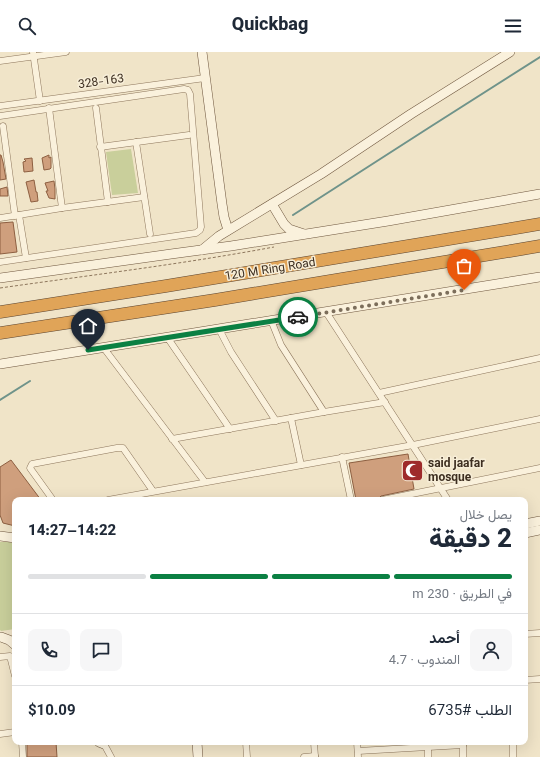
<!DOCTYPE html>
<html lang="ar">
<meta charset="utf-8">
<style>
body{margin:0;font-family:Georgia,Vazirmatn,serif;background:#f6f6f7;color:#1f2937;direction:rtl;height:100vh;display:flex;flex-direction:column;font-size:15px;white-space:nowrap}
*{box-sizing:border-box;margin:0}
p{font-size:13px;color:#747a83}
.icon{flex:none;width:22px;height:22px;fill:none;stroke:currentColor;stroke-width:2;stroke-linecap:round;stroke-linejoin:round}
.map{position:relative;flex:1;overflow:hidden;direction:ltr}
.sheet{position:absolute;left:12px;top:445px;width:516px;height:248px;display:flex;flex-direction:column;background:#fff;border-radius:8px;box-shadow:0 4px 16px #0002;direction:rtl}
.sheet>*{flex:none}
.pin{position:absolute;display:grid;place-items:center;width:34px;height:34px;color:#fff;margin:-41px -17px;border-radius:50% 50% 50% 0;rotate:-45deg;box-shadow:0 0 4px #0007}
.pin .icon{rotate:45deg}
.courier{position:absolute;display:grid;place-items:center;width:40px;height:40px;margin:-20px;border:3px solid #0b8043;border-radius:50%;background:#fff;color:#222;box-shadow:0 1px 5px #0007}
.summary em{font-style:normal;font-weight:800}
.summary div{display:flex;flex-direction:column-reverse}
.summary{display:flex;align-items:center;justify-content:space-between;height:68px;padding:0 16px}
h1{font-size:26px;font-weight:800;line-height:30px}
.bar{display:grid;grid-template-columns:repeat(4,1fr);gap:6px 4px;align-content:center;height:48px;padding:0 16px}
.bar i{height:5px;border-radius:3px;background:#e0e1e3}
.bar .active{background:#0b8043}
.bar p{grid-column:span 4}
.line{display:flex;align-items:center;gap:10px;padding:0 16px;border-top:1px solid #e0e1e3}
.line div{flex:1}
.round{display:grid;place-items:center;flex:none;width:42px;height:42px;border-radius:8px;background:#f6f6f7}
header{display:flex;justify-content:space-between;align-items:center;height:52px;padding:0 16px;background:#fff;font-size:18px;font-weight:800}
.map>svg:first-child{display:block}
</style>
<header><svg class="icon" aria-label="menu" viewBox="0 0 24 24"><path d="M4 6h16M4 12h16M4 18h16"/></svg>Quickbag<svg class="icon" aria-label="search" viewBox="0 0 24 24"><circle cx="10" cy="10" r="6"/><path d="M15 15l6 6"/></svg></header>
<div class="map">
<svg width="540" height="705" viewBox="0 0 540 705">
<rect width="100%" height="100%" fill="#f0e4c8"/>
<g fill="#c9cf9b">
<path d="M131 97 138 141 112 143 106 100Z"/>
<path d="M0 490H9L15 492V577L1 579 0 578Z"/>
</g>
<g fill="none" stroke-linecap="round" stroke-linejoin="round">
<g stroke="#6f938a" stroke-width="2">
<path d="M293 163 430 75 540 5"/>
<path d="M0 348 30 329"/>
</g>
</g>
<g fill="#cf9f7d" stroke="#8d5f41">
<path d="M0 103H1L3 110 6 127 0 128Z"/>
<path d="M49 103V106L51 105V116L50 117 44 118 42 106Z"/>
<path d="M32 106 33 119 24 120 23 110 26 109 24 107Z"/>
<path d="M34 128 36 140H37L38 149 31 150 26 130Z"/>
<path d="M54 129 55 137V147L49 146 46 139H48L45 131Z"/>
<path d="M7 135 8 144H0V137Z"/>
<path d="M13 170 17 200 0 202V171Z"/>
<path d="M408 402 414 437 381 444 378 447 371 448H356L349 411Z"/>
<path d="M11 408 41 448H15V474L3 471 0 463V415Z"/>
<path d="M27 690H56L57 705H27Z"/>
</g>
<g fill="none" stroke-linecap="round" stroke-linejoin="round">
<defs>
<g id="street">
<path d="M33 0 40 49"/>
<path d="M0 9 66 0"/>
<path d="M0 54 205 26"/>
<path d="M49 56 62 156"/>
<path d="M96 56 108 150"/>
<path d="M0 64 184 37 188 38 190 42 201 175 200 178 196 181 0 210"/>
<path d="M3 74 15 164"/>
<path d="M136 90 150 182"/>
<path d="M100 95 189 83"/>
<path d="M19 163 26 206"/>
<path d="M0 166 62 156 144 145"/>
<path d="M326 260 448 448"/>
<path d="M271 268 281 293 324 360"/>
<path d="M219 277 231 300 276 369"/>
<path d="M167 285 230 377"/>
<path d="M103 295 205 430"/>
<path d="M379 341 540 306"/>
<path d="M291 366 301 413"/>
<path d="M172 387 324 360 385 350"/>
<path d="M342 405 351 448"/>
<path d="M53 448 30 416 32 412 117 396H123L153 439"/>
<path d="M108 448 413 393 540 367"/>
<path d="M382 448 540 416"/>
<path d="M525 582 540 581"/>
<path d="M0 605 10 604 15 624"/>
<path d="M525 628 540 627"/>
<path d="M0 682 15 680"/>
<path d="M22 690 23 705"/>
<path d="M246 690 247 705"/>
<path d="M314 690 315 705"/>
<path d="M357 690 358 705"/>
<path d="M513 690V705"/>
<path d="M463 691V705"/>
<path d="M104 692 111 705"/>
<path d="M428 695V705"/>
<path d="M358 699 463 693"/>
<path d="M304 705 315 704"/>
</g>
<g id="secondary">
<path d="M202 0 222 152 224 165 228 178"/>
<path d="M272 152 284 172 289 177 304 182"/>
<path d="M202 198 219 184 321 122 411 62 510 0"/>
<path d="M0 226 171 202 231 194 388 169 540 142"/>
<path d="M0 312C180 283 360 255 540 225"/>
<path d="M525 472 540 469"/>
<path d="M525 481 540 478"/>
<path d="M0 484 15 486"/>
<path d="M1 585 9 588 15 593"/>
<path d="M99 690 104 692V690"/>
<path d="M197 690 198 705"/>
</g>
<g id="highway">
<path d="M0 260 166 234 540 172"/>
<path d="M0 281 215 248 540 194"/>
</g>
</defs>
<use href="#street" stroke="#8d765c" stroke-width="7"/>
<use href="#secondary" stroke="#6f573f" stroke-width="10"/>
<use href="#highway" stroke="#5b4430" stroke-width="13"/>
<path stroke="#8d765c" stroke-width="1" stroke-dasharray="3 2" stroke-linecap="butt" d="M0 236C92 223 183 212 274 195"/>
<use href="#street" stroke="#faf1dc" stroke-width="6"/>
<use href="#secondary" stroke="#faf1dc" stroke-width="9"/>
<use href="#highway" stroke="#e0a458" stroke-width="12"/>
</g>
<g fill="none" stroke-linecap="round" stroke-linejoin="round">
<path stroke="#7c6e5b" stroke-width="4" stroke-dasharray="0 7.2" d="M298 265 464 238"/>
<path stroke="#0b8043" stroke-width="5" d="M88 298 298 265"/>
</g>
<defs>
<symbol id="mosque-square" viewBox="-11 -11 22 22"><rect x="-9" y="-9" width="18" height="18" rx="4" fill="#9e2a2b" stroke="#f7eed8"/><path d="M3.5-4.9A6 6 0 1 0 3.5 4.9A5 5 0 1 1 3.5-4.9Z" fill="#fff"/></symbol>
</defs>
<g fill-rule="evenodd">
<use href="#mosque-square" x="400" y="406" width="25" height="25"/>
</g>
<g text-anchor="middle" stroke-width="3" stroke-linejoin="round" paint-order="stroke">
<g font-size="12" fill="#3d2e20" stroke="#f7eed8">
<text transform="translate(101 29) rotate(-8)" y="4">328-163</text>
<text transform="translate(270 217) rotate(-9)" y="4">120 M Ring Road</text>
</g>
<g font-size="12" font-weight="bold" fill="#3d2e20" stroke="#f7eed8" text-anchor="start">
<text x="428" y="415">said jaafar<tspan x="428" dy="14">mosque</tspan></text>
</g>
</g>
</svg>
<div class="pin" style="left:464px;top:238px;background:#ea580c"><svg class="icon" aria-label="bag" viewBox="0 0 24 24"><path d="M5 8h14l-1 12H6zM9 8a3 3 0 0 1 6 0"/></svg></div>
<div class="pin" style="left:88px;top:298px;background:#1f2937"><svg class="icon" aria-label="home" viewBox="0 0 24 24"><path d="M3 11l9-7 9 7M6 9v11h12V9"/></svg></div>
<div class="courier" style="left:298px;top:265px"><svg class="icon" aria-label="car" viewBox="0 0 24 24"><path d="M5 17H2v-5l4-1 3-4h7l3 4 3 1v5h-3M9 17h6M6 11h13"/><circle cx="7" cy="17" r="2"/><circle cx="17" cy="17" r="2"/></svg></div>
<section class="sheet">
<div class="summary"><div><h1>2 دقيقة</h1><p>يصل خلال</p></div><em>14:22–14:27</em></div>
<div class="bar"><i class="active"></i><i class="active"></i><i class="active"></i><i></i><p>في الطريق · 230 m</p></div>
<div class="line" style="height:72px"><a class="round"><svg class="icon" aria-label="person" viewBox="0 0 24 24"><circle cx="12" cy="8" r="4"/><path d="M4 21q1-7 8-7t8 7"/></svg></a><div><b>أحمد</b><p>المندوب · 4.7</p></div><a class="round"><svg class="icon" aria-label="chat" viewBox="0 0 24 24"><path d="M4 5h16v11H9l-5 4z"/></svg></a><a class="round"><svg class="icon" aria-label="phone" viewBox="0 0 24 24"><path d="M5 4h4l2 5-3 2q2 4 5 5l2-3 5 2v4C11 20 4 13 5 4z"/></svg></a></div>
<div class="line" style="height:52px"><div>الطلب #6735</div><b>$10.09</b></div>
</section>
</div>
